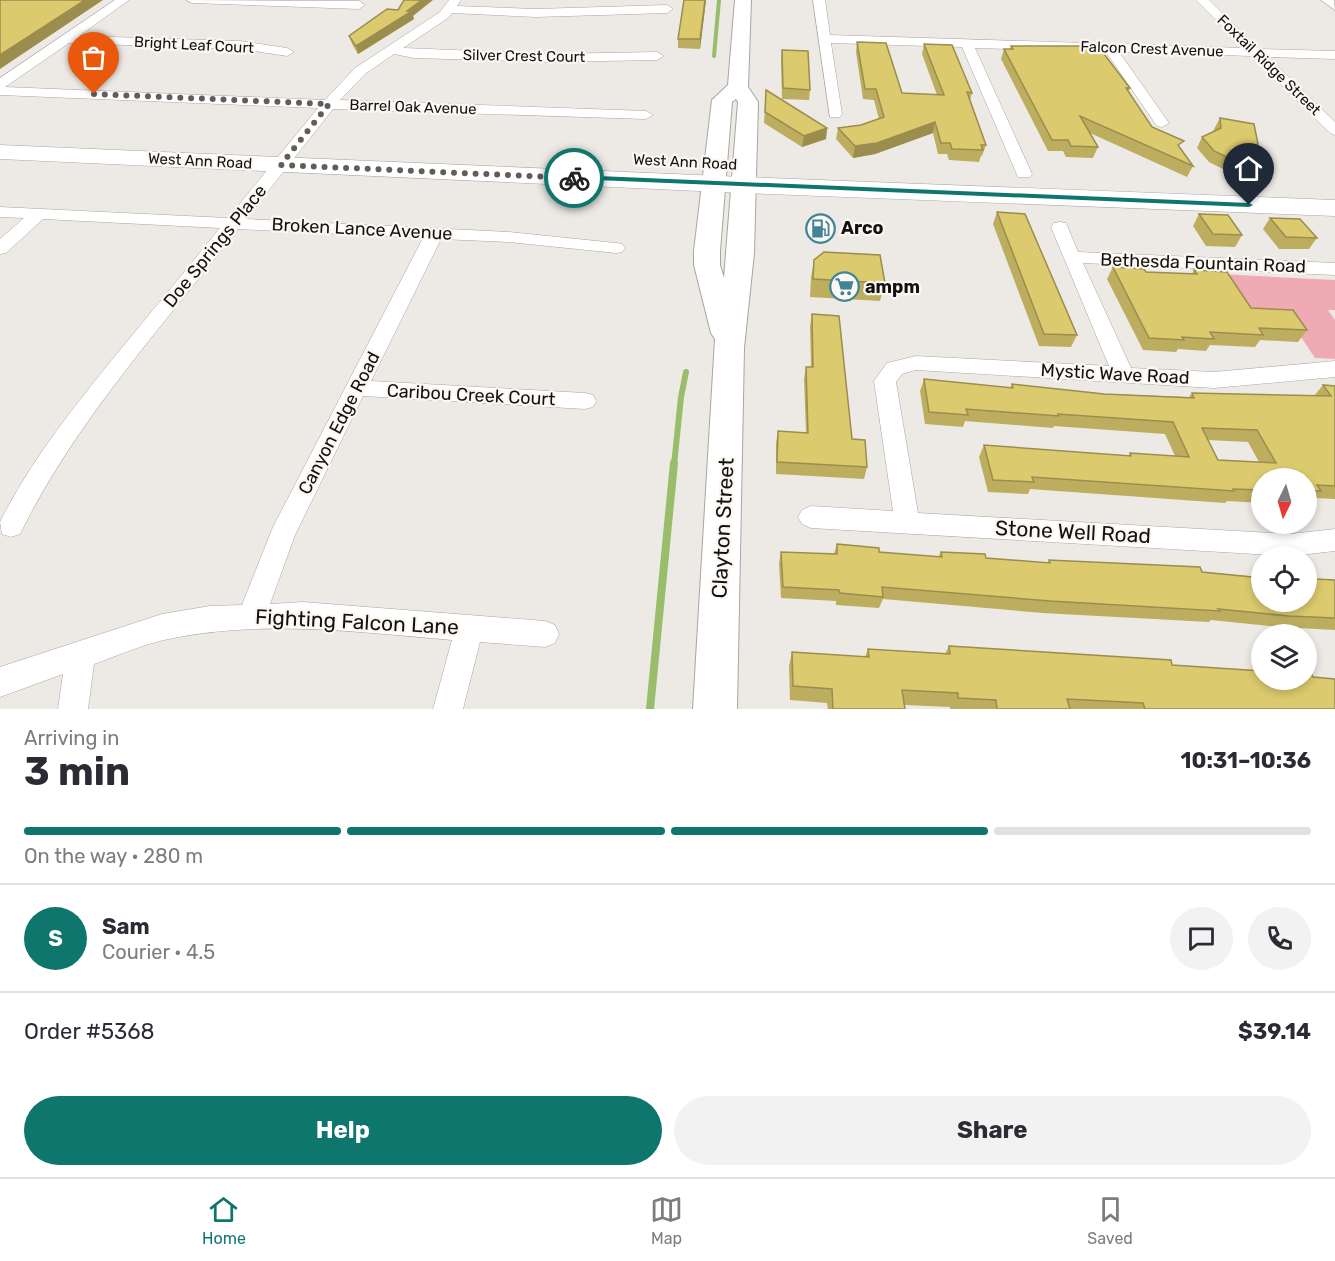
<!DOCTYPE html>
<meta charset="utf-8">
<style>
body{margin:0;font-family:Rubik,sans-serif;background:#f2f2f3;color:#2b2b33;height:100vh;display:flex;flex-direction:column;font-size:22px;white-space:nowrap}
*{box-sizing:border-box;margin:0}
p{font-size:20px;color:#7c7c81}
.icon{flex:none;width:33px;height:33px;fill:none;stroke:currentColor;stroke-width:2;stroke-linecap:round;stroke-linejoin:round}
.map{position:relative;height:709px;overflow:hidden}
.details{display:flex;flex-direction:column;background:#fff;flex:1}
.details>*{flex:none}
.needle{width:39px;rotate:185deg}
.tools{position:absolute;left:1251px;top:468px;display:grid;gap:12px}
.tools a{display:grid;place-items:center;width:66px;height:66px;border-radius:50%;background:#fff;box-shadow:0 3px 9px #0003;font-size:30px}
.pin{position:absolute;display:grid;place-items:center;width:51px;height:51px;color:#fff;margin:-62px -26px;border-radius:50% 50% 50% 0;rotate:-45deg;box-shadow:0 0 6px #0007}
.pin .icon{rotate:45deg}
.courier{position:absolute;display:grid;place-items:center;width:60px;height:60px;margin:-30px;border:4px solid #0f766e;border-radius:50%;background:#fff;color:#222;box-shadow:0 2px 8px #0007}
.head em{font-style:normal;font-weight:700}
.head div{display:flex;flex-direction:column-reverse}
.head{display:flex;align-items:center;justify-content:space-between;height:102px;padding:0 24px}
h1{font-size:39px;font-weight:700;line-height:45px}
.bar{display:grid;grid-template-columns:repeat(4,1fr);gap:9px 6px;align-content:center;height:72px;padding:0 24px}
.bar i{height:8px;border-radius:4px;background:#e1e1e2}
.bar .active{background:#0f766e}
.bar p{grid-column:span 4}
.line{display:flex;align-items:center;gap:15px;padding:0 24px;border-top:2px solid #e1e1e2}
.line div{flex:1}
.round{display:grid;place-items:center;flex:none;width:63px;height:63px;border-radius:32px;background:#f2f2f3}
.button{display:flex;gap:12px;margin-top:auto;padding:12px 24px}
.button a{flex:1;height:69px;border-radius:36px;background:#0f766e;color:#fff;font-size:24px;font-weight:700;line-height:69px;text-align:center}
.button a+a{background:#f2f2f3;color:#2b2b33}
.menu{display:flex;justify-content:space-around;align-items:center;height:84px;border-top:2px solid #e1e1e2;background:#fff;font-size:16px;color:#7c7c81}
.menu a{display:grid;justify-items:center;gap:3px}
.menu .active{color:#0f766e}
.map>svg:first-child{display:block}
</style>
<div class="map">
<svg width="1335" height="709" viewBox="0 0 1335 709">
<rect width="100%" height="100%" fill="#ede9e5"/>
<path fill="#f0aab4" d="M1219 274 1335 280V310H1328L1335 320V359L1315 358 1283 310 1242 308Z"/>
<g fill="none" stroke-linecap="round" stroke-linejoin="round">
<path stroke="#9abd6c" stroke-width="4" d="M714 56 719 0"/>
<path stroke="#9abd6c" stroke-width="6" d="M674 465 681 397 686 372"/>
<path stroke="#9abd6c" stroke-width="8" d="M650 709 674 463"/>
<defs>
<g id="street">
<path d="M115 0H129L79 36 240 41 287 48 294 52 287 56 240 49 69 43 5 87 325 100 355 68 440 12 449 0H461L457 6 536 9 667 5 673 9 667 13 536 17 452 13 448 18 403 48 551 54 657 52 664 56 657 60 551 62 414 58 394 54 365 74 340 100 646 111 653 115 646 119 333 109 246 219 509 232 616 243 622 244 625 248 622 252 616 253 509 242 441 239 371 381 585 393 593 395 596 401 593 407 585 409 363 396 295 535 270 604 303 602 545 621 555 625 559 634 555 643 545 647 480 642 463 709H433L452 640C357 632 259 619 164 640 141 645 117 656 94 664L88 709H58L63 674 0 697V667L162 614 210 606 242 605 273 527 423 238 238 229C162 327 75 422 20 534L11 537 2 534 0 522 2 518C32 459 73 408 115 356 150 314 185 271 220 228L43 219 6 253 0 254V239L24 218 0 217V207L228 218 318 108 0 95V78Z"/>
<path d="M186 0 359 1 365 5 359 9 192 3Z"/>
<path d="M813 0H825L830 35 1244 48 1196 0H1209L1259 49 1335 51V59L1268 57 1335 122V135L1330 133 1252 56 1119 52 1169 123 1162 127 1157 126 1106 52 975 48 1032 174 1030 177H1018L962 47 831 43 842 114 840 117H830Z"/>
<path d="M1321 0H1334L1335 10Z"/>
<path d="M1060 222 1066 223 1078 252 1335 263V275L1083 263 1131 368 1214 372 1335 361V377L1214 388 916 370 902 374 896 382 918 513 1290 534 1335 529V551L1290 556 811 528 802 524 798 517 802 510 811 506 893 511 874 381 887 363 916 356 1109 366 1051 227 1054 223Z"/>
</g>
<path id="secondary" d="M735 0H751L748 87 758 102 754 253 744 348 737 709H693L715 339 711 333 694 265V251L712 100 728 85ZM736 99 738 102 724 278 720 265V251L732 102Z"/>
<path id="primary" d="M0 145 743 177 1335 200V216L743 193 0 159Z"/>
</defs>
<use href="#street" stroke="#a9a5a1" stroke-width="1"/>
<use href="#secondary" stroke="#a9a5a1" stroke-width="2"/>
<use href="#primary" stroke="#a9a5a1" stroke-width="1"/>
<use href="#street" fill="#fff" fill-rule="evenodd"/>
<use href="#secondary" fill="#fff" fill-rule="evenodd"/>
<use href="#primary" fill="#fff" fill-rule="evenodd"/>
</g>
<g fill="#bdae5f" fill-rule="evenodd">
<path d="M706 0 700 49 678 48V39Z"/>
<path d="M413 16 414 19 358 54 352 44 349 36Z"/>
<path d="M857 42 902 93 937 95 922 54 924 44 972 93 970 100 986 145 982 156H981L979 162 949 160 947 154H938L933 133 875 154 853 158 836 139 838 128 861 125 879 119 874 100 863 99 856 52Z"/>
<path d="M1011 46 1093 50 1130 88 1128 92 1152 127 1180 149 1193 166 1187 177 1090 133 1098 147 1093 158 1066 157 1063 151H1048L1001 59 1004 49H1010Z"/>
<path d="M782 50 810 90 809 100 782 99 781 60Z"/>
<path d="M766 90 827 128 826 139 802 147 764 123Z"/>
<path d="M1220 118 1252 155 1223 169 1209 162 1197 148 1202 137 1214 131V129Z"/>
<path d="M997 212 1077 335 1071 347 1039 346 993 224Z"/>
<path d="M1199 214 1242 235 1235 247 1206 246 1193 226Z"/>
<path d="M1270 218 1317 238 1309 249H1279L1263 229Z"/>
<path d="M814 260 885 283 880 301 810 297 811 278Z"/>
<path d="M1113 267 1146 272 1192 274 1194 270 1251 308 1307 330 1298 342 1260 340 1255 347 1210 345 1206 351 1178 349 1176 352 1143 350 1107 279Z"/>
<path d="M812 314 852 439 867 467 864 479 776 474V443L778 431 806 433 804 379 806 367H811L810 326Z"/>
<path d="M924 379 1010 388 1012 384 1104 394 1189 397 1192 393 1314 396 1323 385 1335 386V499L1315 498 1310 503H1306V478H1262V503L1227 501 1225 503 1030 489 1028 494 988 492 979 457 984 445 1129 456 1130 453 1175 456 1165 434 1054 426 1053 428 965 421 963 427 925 424 920 391ZM1208 440 1248 442 1259 462 1218 460Z"/>
<path d="M837 544 879 552 938 557 941 552 986 558 1047 563 1049 560 1202 572 1259 577 1262 575V602L1315 579 1335 580V630L1278 627 1211 620 1209 622 1043 613 883 599 879 608 836 605V601L781 598 779 563 781 552 834 554Z"/>
<path d="M949 646 1313 677 1335 709H950V707L905 705V709H828L827 703 790 700 789 666 792 652 865 657 868 649 945 654Z"/>
</g>
<g fill="#9a8d4d">
<path d="M85 0H103L0 69V55Z"/>
<path d="M422 0H433L413 16 414 19 358 54 356 46Z"/>
<path d="M705 0H706L700 49V39Z"/>
<path d="M935 122 933 133 875 154 853 158 855 146Z"/>
<path d="M827 128 826 139 802 147 804 136Z"/>
<path d="M1258 144 1252 155 1223 169 1229 158Z"/>
</g>
<g fill="#dcca6e" stroke="#9a8d4d" stroke-width="1.5" fill-rule="evenodd">
<path d="M0 0H85L0 55Z"/>
<path d="M404 0H422L407 11H412L356 46 349 36 387 9 398 10Z"/>
<path d="M684 0H705L700 39H678Z"/>
<path d="M857 42 886 43 902 93 944 95 924 44 952 45 972 93 967 92 986 145H981L983 150 952 149 950 143H941L935 122 877 143 855 146 838 128 861 125 884 117 876 89H865Z"/>
<path d="M1011 46H1091L1093 50H1101L1130 88H1126L1152 127 1184 141 1178 145 1193 166 1080 116 1098 147 1071 146 1068 140H1052L1004 49H1013Z"/>
<path d="M782 50 808 51 810 90 783 88Z"/>
<path d="M766 90 827 128 804 136 765 112Z"/>
<path d="M1220 118 1254 124 1258 144 1229 158 1214 151 1202 137 1221 128Z"/>
<path d="M997 212 1025 214 1077 335 1044 334Z"/>
<path d="M1199 214 1228 215 1242 235 1213 234Z"/>
<path d="M1270 218 1300 219 1317 238 1286 237Z"/>
<path d="M824 252 880 255 885 283 813 279 814 260Z"/>
<path d="M1113 267 1144 269 1146 272 1197 274 1194 270 1227 272 1251 308 1293 310 1307 330 1259 328 1263 335 1210 332 1214 339 1182 337 1184 340 1149 338Z"/>
<path d="M812 314 839 316 852 439 865 440 867 467 777 462 778 431 808 433 806 367H813Z"/>
<path d="M924 379 1013 388 1012 384 1104 394 1194 398 1192 393 1331 396 1323 385 1335 386V486L1317 485 1321 491 1306 490V478H1262V490L1233 489 1234 491 1032 477 1034 482 993 480 984 445 1131 456 1130 453 1189 457 1173 422 1058 414 1059 416 966 409 968 415 929 412ZM1202 428 1257 430 1276 463 1218 460Z"/>
<path d="M837 544 879 548V552L942 557 941 552 985 554 986 558 1050 563 1049 560 1200 567 1202 572 1262 578V602H1306V573L1312 574 1315 579 1335 580V618L1289 616 1218 609 1220 611 1050 601 882 587 883 597 840 593 839 590 783 587 781 552 837 554Z"/>
<path d="M949 646 1171 660 1172 665 1262 671V680H1306L1307 665 1313 677 1335 679V709H1145L1143 703 1067 699 1070 709H997L996 700 958 698V693L902 690 905 709H833L832 689 793 686 792 652 869 657 868 649 950 654Z"/>
</g>
<path fill="#0f766e" d="M574 175 1249 203 1253 205 1249 207 572 179 571 178Z"/>
<g fill="none" stroke-linecap="round" stroke-linejoin="round">
<path stroke="#605d5b" stroke-width="6" stroke-dasharray="0 10.8" d="M94 94 329 104 281 165 574 178"/>
</g>
<defs>
<symbol id="fuel-ring" viewBox="-11 -11 22 22"><circle r="9.5" fill="#fbf7f2" stroke="#428495" stroke-width="1.5"/><path d="M-5.5-6h7V0h2V4h1.3V-2.5L3-4.5l.8-.8L6-3V5H2.5V1h-1V6h-7ZM-4.2-4.7v3.2H.2V-4.7Z" fill="#428495"/></symbol>
<symbol id="supermarket-ring" viewBox="-11 -11 22 22"><circle r="9.5" fill="#fbf7f2" stroke="#428495" stroke-width="1.5"/><path d="M-6-5.5h2.5l.6 2H6L4.5 2H-2.5L-4.4-4H-6ZM-1.5 3.2a1.3 1.3 0 1 0 .1 0ZM3 3.2a1.3 1.3 0 1 0 .1 0Z" fill="#428495"/></symbol>
</defs>
<g fill-rule="evenodd">
<use href="#fuel-ring" x="804" y="212" width="33" height="33"/>
<use href="#supermarket-ring" x="828" y="270" width="33" height="33"/>
</g>
<g text-anchor="middle" stroke-width="4.5" stroke-linejoin="round" paint-order="stroke">
<g font-size="15" fill="#141211" stroke="#fbf7f2">
<text transform="translate(194 45) rotate(3)" y="5">Bright Leaf Court</text>
<text transform="translate(1152 49) rotate(2)" y="5">Falcon Crest Avenue</text>
<text transform="translate(524 56) rotate(1)" y="5">Silver Crest Court</text>
<text transform="translate(1269 65) rotate(44)" y="5">Foxtail Ridge Street</text>
<text transform="translate(413 107) rotate(2)" y="5">Barrel Oak Avenue</text>
<text transform="translate(200 161) rotate(3)" y="5">West Ann Road</text>
<text transform="translate(685 162) rotate(3)" y="5">West Ann Road</text>
</g>
<g font-size="18" font-weight="bold" fill="#141211" stroke="#fbf7f2" text-anchor="start">
<text x="841" y="234">Arco</text>
<text x="865" y="293">ampm</text>
</g>
<g font-size="18" fill="#141211" stroke="#fbf7f2">
<text transform="translate(362 229) rotate(3)" y="6">Broken Lance Avenue</text>
<text transform="translate(215 246) rotate(-51)" y="6">Doe Springs Place</text>
<text transform="translate(1203 263) rotate(2)" y="6">Bethesda Fountain Road</text>
<text transform="translate(1115 374) rotate(3)" y="6">Mystic Wave Road</text>
<text transform="translate(471 395) rotate(3)" y="6">Caribou Creek Court</text>
<text transform="translate(339 423) rotate(-63)" y="6">Canyon Edge Road</text>
</g>
<g font-size="21" fill="#141211" stroke="#fbf7f2">
<text transform="translate(723 528) rotate(-87)" y="7">Clayton Street</text>
<text transform="translate(1073 532) rotate(3)" y="7">Stone Well Road</text>
<text transform="translate(357 622) rotate(3)" y="7">Fighting Falcon Lane</text>
</g>
</g>
</svg>
<div class="tools">
<a><svg class="needle" viewBox="-14 -14 28 28"><path d="M0-13l5 13h-10z" fill="#e53935"/><path d="M0 13l5-13h-10z" fill="#7c7c81"/></svg></a>
<a><svg class="icon" aria-label="locate" viewBox="0 0 24 24"><circle cx="12" cy="12" r="6"/><path d="M12 2v4M12 18v4M2 12h4M18 12h4"/></svg></a>
<a><svg class="icon" aria-label="layers" viewBox="0 0 24 24"><path d="M12 4l9 5-9 5-9-5zM3 14l9 5 9-5"/></svg></a>
</div>
<div class="pin" style="left:94px;top:94px;background:#ea580c"><svg class="icon" aria-label="bag" viewBox="0 0 24 24"><path d="M5 8h14l-1 12H6zM9 8a3 3 0 0 1 6 0"/></svg></div>
<div class="pin" style="left:1249px;top:205px;background:#1f2937"><svg class="icon" aria-label="home" viewBox="0 0 24 24"><path d="M3 11l9-7 9 7M6 9v11h12V9"/></svg></div>
<div class="courier" style="left:574px;top:178px"><svg class="icon" aria-label="bike" viewBox="0 0 24 24"><circle cx="6" cy="16" r="4"/><circle cx="18" cy="16" r="4"/><path d="M6 16l4-8h5l3 8M10 8l3 8H6M13 5h3"/></svg></div>
</div>
<section class="details">
<div class="head"><div><h1>3 min</h1><p>Arriving in</p></div><em>10:31–10:36</em></div>
<div class="bar"><i class="active"></i><i class="active"></i><i class="active"></i><i></i><p>On the way · 280 m</p></div>
<div class="line" style="height:108px"><b class="round" style="background:#0f766e;color:#fff">S</b><div><b>Sam</b><p>Courier · 4.5</p></div><a class="round"><svg class="icon" aria-label="chat" viewBox="0 0 24 24"><path d="M4 5h16v11H9l-5 4z"/></svg></a><a class="round"><svg class="icon" aria-label="phone" viewBox="0 0 24 24"><path d="M5 4h4l2 5-3 2q2 4 5 5l2-3 5 2v4C11 20 4 13 5 4z"/></svg></a></div>
<div class="line" style="height:78px"><div>Order #5368</div><b>$39.14</b></div>
<div class="button"><a>Help</a><a>Share</a></div>
</section>
<nav class="menu">
<a class="active"><svg class="icon" aria-label="home" viewBox="0 0 24 24"><path d="M3 11l9-7 9 7M6 9v11h12V9"/></svg>Home</a>
<a><svg class="icon" aria-label="map" viewBox="0 0 24 24"><path d="M3 6l6-2 6 2 6-2v14l-6 2-6-2-6 2zM9 4v14M15 6v14"/></svg>Map</a>
<a><svg class="icon" aria-label="saved" viewBox="0 0 24 24"><path d="M7 4h10v16l-5-4-5 4z"/></svg>Saved</a>
</nav>
